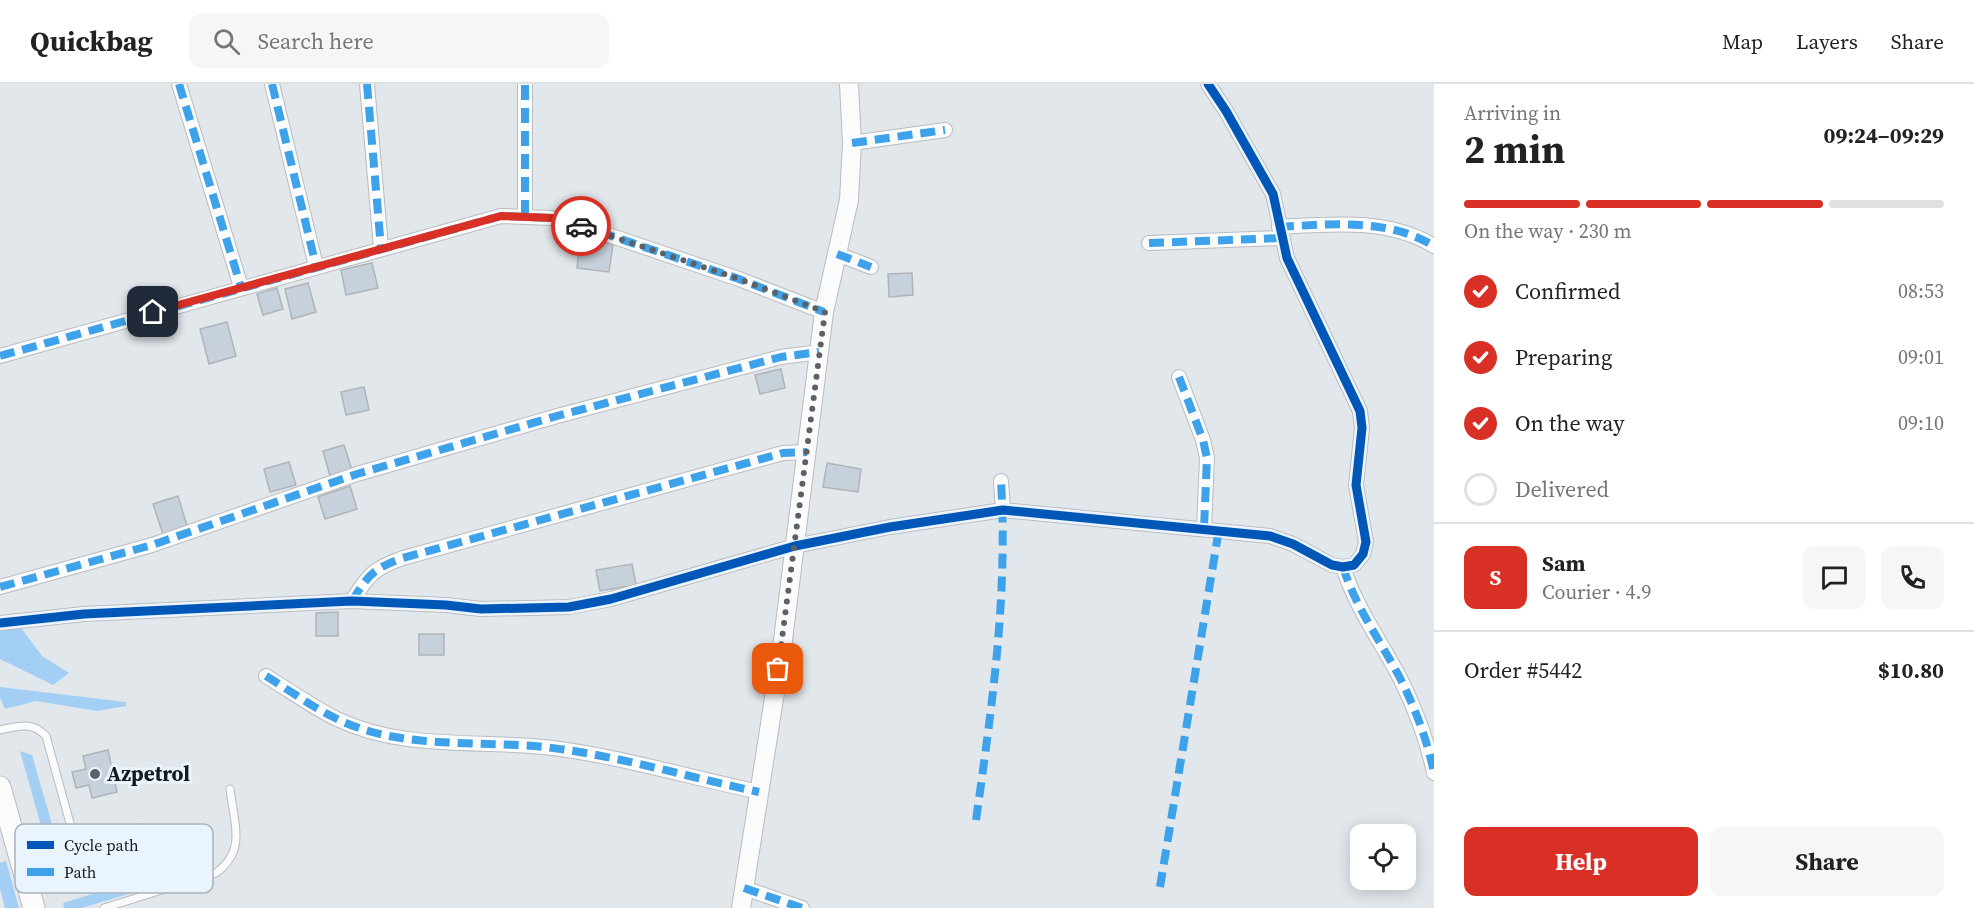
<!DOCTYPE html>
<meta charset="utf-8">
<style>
body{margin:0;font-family:"Source Serif 4",serif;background:#f6f6f6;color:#222;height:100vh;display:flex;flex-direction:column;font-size:22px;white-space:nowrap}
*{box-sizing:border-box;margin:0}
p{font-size:20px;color:#767676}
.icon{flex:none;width:33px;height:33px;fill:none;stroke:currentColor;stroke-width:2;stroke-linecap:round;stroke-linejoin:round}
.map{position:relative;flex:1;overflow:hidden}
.details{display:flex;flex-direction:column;background:#fff;width:540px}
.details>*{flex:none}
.buttons{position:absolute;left:1350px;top:740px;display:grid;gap:12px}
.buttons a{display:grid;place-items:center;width:66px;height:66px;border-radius:12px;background:#fff;box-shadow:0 3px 15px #0003;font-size:30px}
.pin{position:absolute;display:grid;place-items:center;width:51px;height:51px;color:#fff;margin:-26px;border-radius:12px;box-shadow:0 3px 9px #0006}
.courier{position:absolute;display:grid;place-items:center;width:60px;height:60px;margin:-30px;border:4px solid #d93025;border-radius:50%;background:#fff;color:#222;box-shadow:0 2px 8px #0007}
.headline em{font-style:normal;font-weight:700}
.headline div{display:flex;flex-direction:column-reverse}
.headline{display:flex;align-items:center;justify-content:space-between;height:102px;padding:0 30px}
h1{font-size:39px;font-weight:700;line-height:45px}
.bar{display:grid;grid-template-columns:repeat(4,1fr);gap:9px 6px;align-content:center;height:72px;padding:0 30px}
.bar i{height:8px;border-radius:4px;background:#e0e0e0}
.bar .selected{background:#d93025}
.bar p{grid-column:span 4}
.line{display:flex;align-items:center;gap:15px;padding:0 30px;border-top:2px solid #e0e0e0}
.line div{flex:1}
.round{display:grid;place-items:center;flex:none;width:63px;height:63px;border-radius:12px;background:#f6f6f6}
ol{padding:0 30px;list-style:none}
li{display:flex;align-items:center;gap:18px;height:66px}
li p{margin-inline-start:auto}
li .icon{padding:6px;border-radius:50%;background:#d93025;color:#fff;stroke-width:4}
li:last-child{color:#767676}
li i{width:33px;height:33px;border:3px solid #e0e0e0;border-radius:50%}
.cta{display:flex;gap:12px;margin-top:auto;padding:12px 30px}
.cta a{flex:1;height:69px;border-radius:12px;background:#d93025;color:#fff;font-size:24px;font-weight:700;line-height:69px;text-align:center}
.cta a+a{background:#f6f6f6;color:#222}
header{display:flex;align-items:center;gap:36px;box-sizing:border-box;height:84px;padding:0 30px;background:#fff;border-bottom:2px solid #e0e0e0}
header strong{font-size:28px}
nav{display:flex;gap:33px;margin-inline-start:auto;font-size:21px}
.search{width:420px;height:54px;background:#f6f6f6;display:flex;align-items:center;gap:15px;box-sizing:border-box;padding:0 21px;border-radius:12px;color:#767676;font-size:22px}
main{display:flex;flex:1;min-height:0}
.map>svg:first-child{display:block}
</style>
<header>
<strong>Quickbag</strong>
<div class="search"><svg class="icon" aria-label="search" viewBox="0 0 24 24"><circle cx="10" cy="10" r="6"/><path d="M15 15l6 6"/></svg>Search here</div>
<nav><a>Map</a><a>Layers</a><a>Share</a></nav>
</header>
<main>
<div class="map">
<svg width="1434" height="824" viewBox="0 0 1434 824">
<rect width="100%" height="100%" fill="#e2e7ec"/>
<g fill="#a3cff4">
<path d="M19 541 42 572 69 589 53 601 0 575V547Z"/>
<path d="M0 603 126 618V622L97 627 36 617 5 625 0 614Z"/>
<path d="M20 667 32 671 54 747 45 756Z"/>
<path d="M6 777 19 824H5L0 805V779Z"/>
<path d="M171 786 174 796 82 824H64L63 819Z"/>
</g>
<g fill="#c7d1db" stroke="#b0b4b8" stroke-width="1.5">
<path d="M580 156 613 160 609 188 577 184Z"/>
<path d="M372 179 378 204 346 211 341 186Z"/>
<path d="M912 189 913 211 889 213 888 190Z"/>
<path d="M308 199 316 228 292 235 285 205Z"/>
<path d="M277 204 283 225 263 231 257 210Z"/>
<path d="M227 238 236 272 209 280 200 245Z"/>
<path d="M781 285 785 304 760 310 755 291Z"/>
<path d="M364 303 369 326 346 331 341 308Z"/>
<path d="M344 361 352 386 330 392 323 367Z"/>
<path d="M289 378 296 401 270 408 264 385Z"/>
<path d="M827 379 861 385 858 408 823 403Z"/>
<path d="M350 402 357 425 325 435 318 413Z"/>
<path d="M178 412 187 442 163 450 153 420Z"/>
<path d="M632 480 636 501 600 507 596 486Z"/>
<path d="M338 528V552H316V529Z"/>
<rect x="419" y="550" width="25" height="21"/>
<path d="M108 666 117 708 92 714 89 701 76 704 72 688 86 685 83 672Z"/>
</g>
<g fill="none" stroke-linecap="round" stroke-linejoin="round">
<defs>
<g id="lane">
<path d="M0 646C18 642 32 637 46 652L76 761C72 786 50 788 29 796"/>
<path d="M76 761 140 744"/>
<path d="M104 824 216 789C247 766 234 739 230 705"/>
</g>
<g id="street">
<path d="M179 0 241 203"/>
<path d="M272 0 316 182"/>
<path d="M367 0 381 164"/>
<path d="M852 59 945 46"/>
<path d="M525 131V0"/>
<path d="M1279 143C1331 140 1388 134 1434 162"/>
<path d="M1149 159 1281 154"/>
<path d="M837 170 871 183"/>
<path d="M0 272 501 132 552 134 573 139 739 195 824 228"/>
<path d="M1179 293 1203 356 1207 374 1204 444"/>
<path d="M1001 397 1003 426"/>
<path d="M1343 483C1356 524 1380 556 1400 594 1415 624 1427 655 1434 689"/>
<path d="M0 503 152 461 357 390 557 332 781 273 819 268"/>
<path d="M352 517C368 491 374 484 403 474L783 369 807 368"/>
<path d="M0 539 84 530 352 517 446 521 481 525 569 523 611 515 795 462 890 443 1003 426 1270 452 1293 460 1332 481 1343 483 1354 481 1363 470 1366 458 1356 401 1362 344 1360 327 1287 174 1273 110 1226 27 1208 0"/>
<path d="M266 592C289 606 312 623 337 635 401 666 475 656 544 663 616 671 688 693 759 708"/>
<path d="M744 804 802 824"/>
</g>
<path id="secondary" d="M741 824 782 564 824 228 849 116 852 59 849 0"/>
<path id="primary" d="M0 703 34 824"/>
</defs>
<use href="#lane" stroke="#b8bcc0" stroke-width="9"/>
<use href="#street" stroke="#b8bcc0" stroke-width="16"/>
<use href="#secondary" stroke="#b8bcc0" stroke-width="20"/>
<use href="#primary" stroke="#b8bcc0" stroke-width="23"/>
<use href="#lane" stroke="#fbfbfc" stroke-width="7"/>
<use href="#street" stroke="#fbfbfc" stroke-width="14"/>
<use href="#secondary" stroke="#fbfbfc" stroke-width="18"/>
<use href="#primary" stroke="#fbfbfc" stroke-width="21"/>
<g stroke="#3da2ea" stroke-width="8" stroke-dasharray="15 8" stroke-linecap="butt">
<path d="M179 0 241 203"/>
<path d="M272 0 316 182"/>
<path d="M367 0 381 164"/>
<path d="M852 59 945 46"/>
<path d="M525 131V0"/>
<path d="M1279 143C1331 140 1388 134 1434 162"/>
<path d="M1149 159 1281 154"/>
<path d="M837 170 871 183"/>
<path d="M0 272 501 132 552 134 573 139 739 195 824 228"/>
<path d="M1179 293 1203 356 1207 374 1204 444"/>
<path d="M1343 483C1356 524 1380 556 1400 594 1415 624 1427 655 1434 689"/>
<path d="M0 503 152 461 357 390 557 332 781 273 819 268"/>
<path d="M352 517C368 491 374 484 403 474L783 369 807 368"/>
<path d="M266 592C289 606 312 623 337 635 401 666 475 656 544 663 616 671 688 693 759 708"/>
<path d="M976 736C992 622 1008 513 1001 397"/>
<path d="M1160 803 1219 445"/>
<path d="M744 804 802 824"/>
</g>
<defs>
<path id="cycleway" d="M0 539 84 530 352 517 446 521 481 525 569 523 611 515 795 462 890 443 1003 426 1270 452 1293 460 1332 481 1343 483 1354 481 1363 470 1366 458 1356 401 1362 344 1360 327 1287 174 1273 110 1226 27 1208 0"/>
</defs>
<use href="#cycleway" stroke="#eaf4fe" stroke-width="13"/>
<use href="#cycleway" stroke="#0057b8" stroke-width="9"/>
</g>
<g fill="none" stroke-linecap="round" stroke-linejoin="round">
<path stroke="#5d6065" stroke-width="6" stroke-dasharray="0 10.8" d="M581 142 739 195 825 228 778 585"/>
<path stroke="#d93025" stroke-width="8" d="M153 228 501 132 552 134 581 142"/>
</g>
<circle fill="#5d6065" stroke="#eaf4fe" stroke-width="2" cx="95" cy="690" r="6"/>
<g text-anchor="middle" stroke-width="6" stroke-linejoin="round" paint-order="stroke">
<g font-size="21" font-weight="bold" fill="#15181c" stroke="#eaf4fe" text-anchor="start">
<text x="107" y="697">Azpetrol</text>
</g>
</g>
<rect x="15" y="740" width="198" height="69" rx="9" fill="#eaf4fe" stroke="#aab2ba" stroke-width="1.5"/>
<rect x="27" y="757" width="27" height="8" fill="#0057b8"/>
<rect x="27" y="784" width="27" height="8" fill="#3da2ea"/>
<g font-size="16" fill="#15181c">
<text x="64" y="767">Cycle path</text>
<text x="64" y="794">Path</text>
</g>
</svg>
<div class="buttons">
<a><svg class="icon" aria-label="locate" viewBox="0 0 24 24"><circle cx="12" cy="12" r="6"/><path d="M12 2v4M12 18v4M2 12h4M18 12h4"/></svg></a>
</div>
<div class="pin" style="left:778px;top:585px;background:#ea580c"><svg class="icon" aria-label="bag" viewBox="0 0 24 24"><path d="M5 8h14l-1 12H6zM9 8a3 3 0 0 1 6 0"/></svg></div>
<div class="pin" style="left:153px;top:228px;background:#1f2937"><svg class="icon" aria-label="home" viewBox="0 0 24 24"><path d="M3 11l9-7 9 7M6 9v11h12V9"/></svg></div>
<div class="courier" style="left:581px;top:142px"><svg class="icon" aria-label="car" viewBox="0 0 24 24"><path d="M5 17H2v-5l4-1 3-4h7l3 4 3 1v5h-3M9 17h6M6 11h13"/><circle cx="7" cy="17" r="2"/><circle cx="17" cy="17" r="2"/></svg></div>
</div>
<section class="details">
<div class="headline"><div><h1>2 min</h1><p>Arriving in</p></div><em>09:24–09:29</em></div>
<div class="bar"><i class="selected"></i><i class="selected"></i><i class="selected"></i><i></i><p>On the way · 230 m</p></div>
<ol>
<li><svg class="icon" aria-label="check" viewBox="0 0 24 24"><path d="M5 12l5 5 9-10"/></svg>Confirmed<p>08:53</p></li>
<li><svg class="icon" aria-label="check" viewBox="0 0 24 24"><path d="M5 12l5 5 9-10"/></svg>Preparing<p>09:01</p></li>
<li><svg class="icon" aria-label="check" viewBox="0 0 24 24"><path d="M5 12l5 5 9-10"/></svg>On the way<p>09:10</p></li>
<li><i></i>Delivered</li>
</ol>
<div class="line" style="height:108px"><b class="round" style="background:#d93025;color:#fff">S</b><div><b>Sam</b><p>Courier · 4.9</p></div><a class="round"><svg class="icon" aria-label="chat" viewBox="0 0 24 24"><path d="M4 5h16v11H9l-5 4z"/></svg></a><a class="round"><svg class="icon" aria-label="phone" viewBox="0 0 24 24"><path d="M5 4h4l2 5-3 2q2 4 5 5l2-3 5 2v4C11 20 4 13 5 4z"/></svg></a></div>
<div class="line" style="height:78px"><div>Order #5442</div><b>$10.80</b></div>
<div class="cta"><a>Help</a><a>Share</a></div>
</section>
</main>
